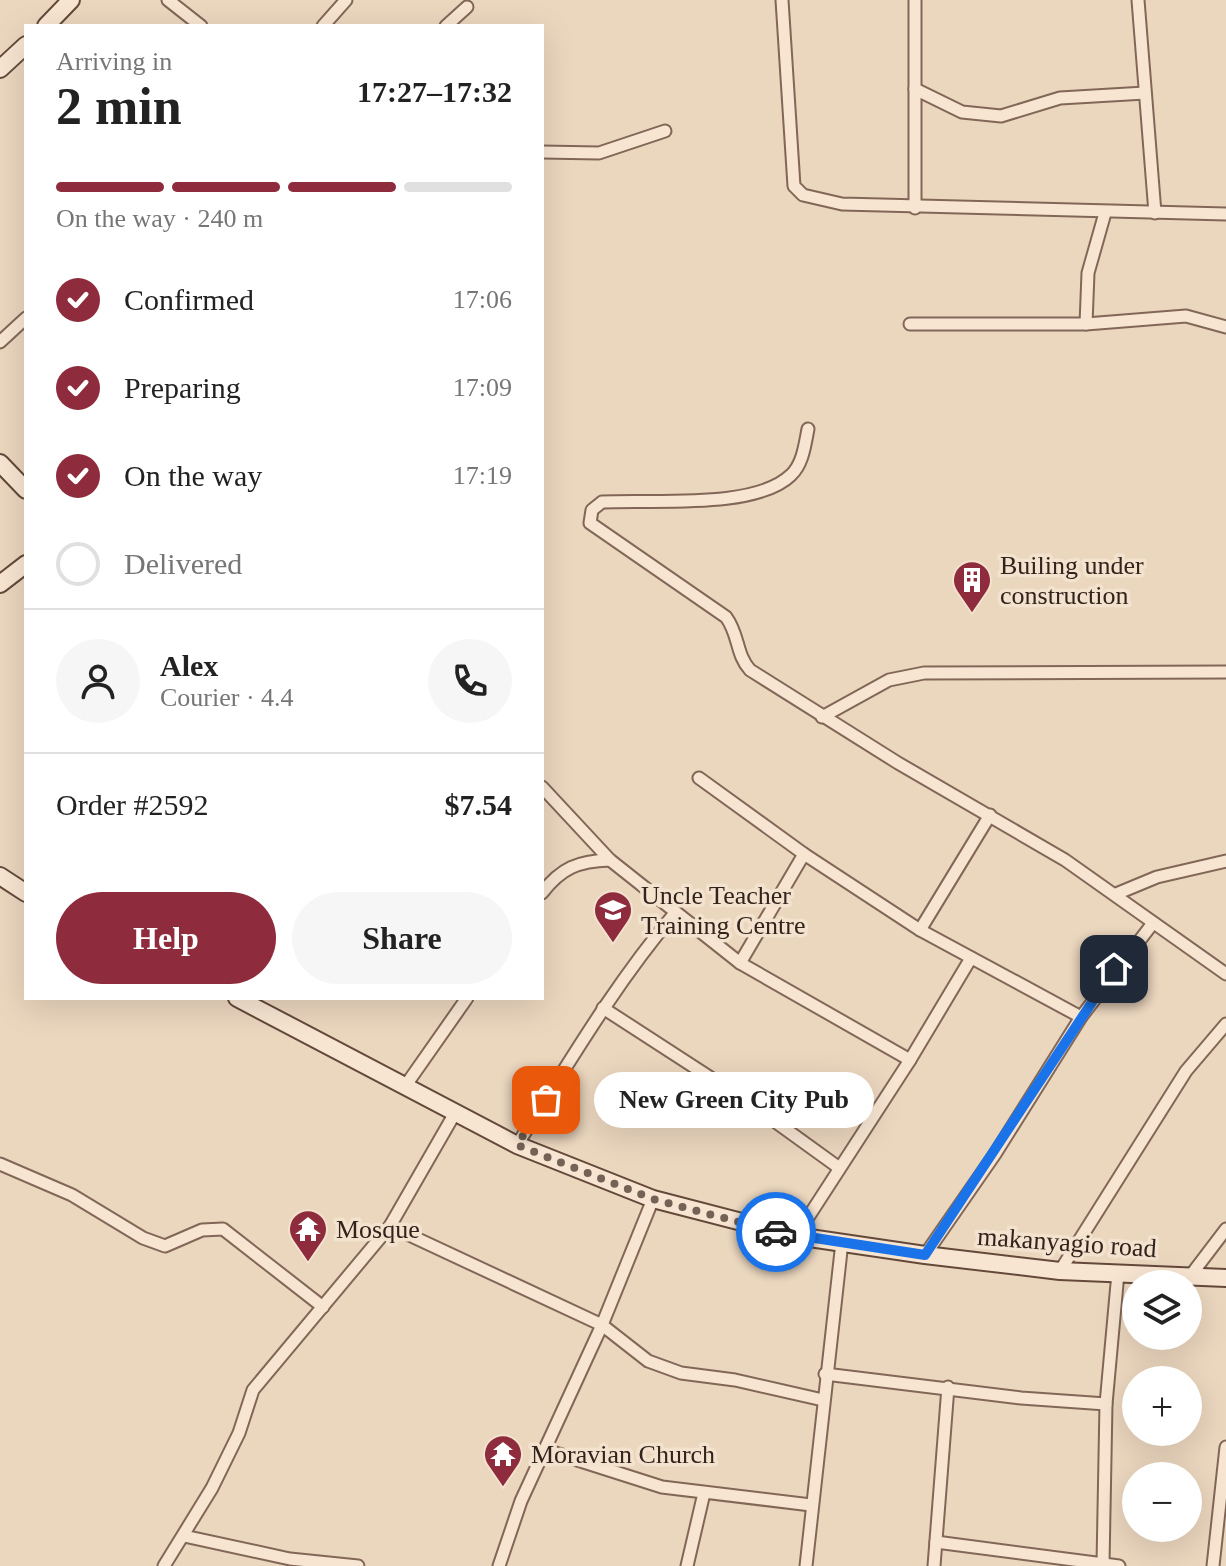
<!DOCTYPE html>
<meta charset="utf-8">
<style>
body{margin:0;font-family:Georgia,serif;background:#f6f6f6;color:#222;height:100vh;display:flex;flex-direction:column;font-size:30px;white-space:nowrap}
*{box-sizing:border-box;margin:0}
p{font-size:26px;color:#767676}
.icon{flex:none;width:44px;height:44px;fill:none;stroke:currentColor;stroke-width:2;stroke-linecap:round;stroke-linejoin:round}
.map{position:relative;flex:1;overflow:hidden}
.details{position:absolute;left:24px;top:24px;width:520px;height:976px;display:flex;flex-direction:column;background:#fff;border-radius:0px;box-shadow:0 8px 32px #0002}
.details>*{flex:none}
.fabs{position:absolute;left:1122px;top:1270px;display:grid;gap:16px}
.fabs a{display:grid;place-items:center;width:80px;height:80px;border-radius:50%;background:#fff;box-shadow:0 8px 32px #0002;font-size:40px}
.pin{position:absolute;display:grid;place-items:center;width:68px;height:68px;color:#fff;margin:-34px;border-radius:16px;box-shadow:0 4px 12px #0006}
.courier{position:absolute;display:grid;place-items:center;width:80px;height:80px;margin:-40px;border:6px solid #1a73e8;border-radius:50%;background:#fff;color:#222;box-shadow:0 2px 10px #0007}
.bubble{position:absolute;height:56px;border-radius:28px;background:#fff;box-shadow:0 8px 32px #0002;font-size:26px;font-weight:700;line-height:56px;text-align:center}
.overview em{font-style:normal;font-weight:700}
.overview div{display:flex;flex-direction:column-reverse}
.overview{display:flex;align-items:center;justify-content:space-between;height:136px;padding:0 32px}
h1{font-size:52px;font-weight:700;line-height:60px}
.bar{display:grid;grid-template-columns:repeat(4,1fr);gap:12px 8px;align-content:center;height:96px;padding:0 32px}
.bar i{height:10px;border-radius:6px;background:#e0e0e0}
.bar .current{background:#8e2b3d}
.bar p{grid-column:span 4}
.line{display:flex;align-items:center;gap:20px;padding:0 32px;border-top:2px solid #e0e0e0}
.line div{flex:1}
.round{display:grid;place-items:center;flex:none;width:84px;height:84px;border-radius:42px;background:#f6f6f6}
ol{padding:0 32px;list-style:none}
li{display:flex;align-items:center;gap:24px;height:88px}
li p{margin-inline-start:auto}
li .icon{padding:8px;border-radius:50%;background:#8e2b3d;color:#fff;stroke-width:4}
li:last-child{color:#767676}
li i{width:44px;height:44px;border:4px solid #e0e0e0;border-radius:50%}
.cta{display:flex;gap:16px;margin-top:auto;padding:16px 32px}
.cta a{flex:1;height:92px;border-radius:48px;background:#8e2b3d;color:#fff;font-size:32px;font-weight:700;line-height:92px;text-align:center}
.cta a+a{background:#f6f6f6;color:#222}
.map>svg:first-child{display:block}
</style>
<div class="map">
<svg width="1226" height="1566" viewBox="0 0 1226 1566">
<rect width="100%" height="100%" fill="#ebd6be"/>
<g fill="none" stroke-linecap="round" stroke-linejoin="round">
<defs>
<g id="street">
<path d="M168 0 201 26"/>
<path d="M782 0 794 186 803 195 842 204 1226 214"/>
<path d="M915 0V208"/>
<path d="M1138 0 1155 213"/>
<path d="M323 26 346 0"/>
<path d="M446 26 467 7"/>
<path d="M915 89 962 112 1001 116 1060 98 1145 93"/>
<path d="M542 152 599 153 665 131"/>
<path d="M910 324H1086L1186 316 1226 327"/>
<path d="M1086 324 1088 273 1105 213"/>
<path d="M0 342 26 318"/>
<path d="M808 429C805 444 803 464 791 475 755 510 651 499 602 502L592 510 590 523 726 617C739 634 736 655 750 670L898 763 1065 860 1226 974"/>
<path d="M822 717 889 680 924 673 1226 672"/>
<path d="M699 778 804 854 920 930 1081 1017"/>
<path d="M542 787 610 860 740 963 910 1060"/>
<path d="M542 893C561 868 578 861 610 860"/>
<path d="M1116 894 1157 877 1226 861"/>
<path d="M920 930 990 815"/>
<path d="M740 963 804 854"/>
<path d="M603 1008 748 1102 838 1167"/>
<path d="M406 1085 467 998"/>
<path d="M517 1145C567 1066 614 985 675 913"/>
<path d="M0 1164 72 1195 143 1238 165 1246 202 1230 223 1229 323 1307"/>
<path d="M390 1226 602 1325 648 1361 681 1373 735 1380 823 1400"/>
<path d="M796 1236 910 1060 971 958"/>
<path d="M925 1255 995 1154 1081 1017 1153 923"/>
<path d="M1060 1271 1186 1071 1226 1024"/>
<path d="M1191 1275 1226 1229"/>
<path d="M825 1374 1021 1398 1106 1404"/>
<path d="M546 1450 662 1487 811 1505"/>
<path d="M184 1536 290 1559 358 1566"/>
<path d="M936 1542 1119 1566"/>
<path d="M1103 1564 1106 1404 1118 1273"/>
<path d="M164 1566 212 1488 239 1433 253 1390 390 1226 455 1113"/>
<path d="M499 1566 521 1501 602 1325 653 1199"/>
<path d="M687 1566 704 1493"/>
<path d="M806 1566 842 1242"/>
<path d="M934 1566 948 1387"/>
<path d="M1213 1566 1226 1447"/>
</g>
<g id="secondary">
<path d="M46 26 71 0"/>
<path d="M0 69 26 45"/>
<path d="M0 463 26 490"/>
<path d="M0 584 26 564"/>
<path d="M0 876 26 893"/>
<path d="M237 998 517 1145 653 1199 796 1236 925 1255 1060 1271 1226 1278"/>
</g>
</defs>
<use href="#street" stroke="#826758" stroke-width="15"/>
<use href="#secondary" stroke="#64493b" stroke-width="20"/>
<use href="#street" stroke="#f7e5d1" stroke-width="11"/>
<use href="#secondary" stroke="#f7e5d1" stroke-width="16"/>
</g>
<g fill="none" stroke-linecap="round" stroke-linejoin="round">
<path stroke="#736255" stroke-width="8" stroke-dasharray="0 14.4" d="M546 1100 517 1145 653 1199 776 1232"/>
<path stroke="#1a73e8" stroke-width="10" d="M776 1232 925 1255 1114 969"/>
</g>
<defs>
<symbol id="building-pin" viewBox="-11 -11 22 30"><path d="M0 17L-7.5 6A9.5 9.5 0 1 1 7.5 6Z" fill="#8e2b3d" stroke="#f3e2ce"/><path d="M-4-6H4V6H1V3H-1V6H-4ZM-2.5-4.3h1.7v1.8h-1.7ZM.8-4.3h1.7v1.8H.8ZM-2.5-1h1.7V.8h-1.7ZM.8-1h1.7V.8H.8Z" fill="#fff"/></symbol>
<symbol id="school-pin" viewBox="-11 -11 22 30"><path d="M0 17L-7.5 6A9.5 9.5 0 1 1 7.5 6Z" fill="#8e2b3d" stroke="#f3e2ce"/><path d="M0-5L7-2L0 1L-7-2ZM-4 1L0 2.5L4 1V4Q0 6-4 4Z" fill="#fff"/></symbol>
<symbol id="temple-pin" viewBox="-11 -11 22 30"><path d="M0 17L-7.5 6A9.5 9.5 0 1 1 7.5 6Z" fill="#8e2b3d" stroke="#f3e2ce"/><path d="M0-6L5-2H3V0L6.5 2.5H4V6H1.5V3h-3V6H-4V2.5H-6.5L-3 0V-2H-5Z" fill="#fff"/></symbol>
</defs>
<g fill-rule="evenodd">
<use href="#building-pin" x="950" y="558" width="44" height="60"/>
<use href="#school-pin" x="591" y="888" width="44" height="60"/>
<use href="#temple-pin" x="286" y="1207" width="44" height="60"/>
<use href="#temple-pin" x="481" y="1432" width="44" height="60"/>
</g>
<g text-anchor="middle" stroke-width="7" stroke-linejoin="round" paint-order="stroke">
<g font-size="26" fill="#32231c" stroke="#f3e2ce" text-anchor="start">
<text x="1000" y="574">Builing under<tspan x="1000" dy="30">construction</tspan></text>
<text x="641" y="904">Uncle Teacher<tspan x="641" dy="30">Training Centre</tspan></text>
<text x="336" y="1238">Mosque</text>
<text x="531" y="1463">Moravian Church</text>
</g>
<g font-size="26" fill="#32231c" stroke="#f3e2ce">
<text transform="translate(1067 1242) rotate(4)" y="9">makanyagio road</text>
</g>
</g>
</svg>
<div class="fabs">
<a><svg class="icon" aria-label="layers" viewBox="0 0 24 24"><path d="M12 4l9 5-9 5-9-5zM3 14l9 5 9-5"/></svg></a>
<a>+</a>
<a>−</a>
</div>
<div class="pin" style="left:546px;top:1100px;background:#ea580c"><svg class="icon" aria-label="bag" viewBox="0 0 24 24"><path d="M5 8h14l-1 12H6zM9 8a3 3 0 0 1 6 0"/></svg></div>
<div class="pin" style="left:1114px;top:969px;background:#1f2937"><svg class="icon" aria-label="home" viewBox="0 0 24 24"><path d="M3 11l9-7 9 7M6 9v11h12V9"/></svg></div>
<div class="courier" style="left:776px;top:1232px"><svg class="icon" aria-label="car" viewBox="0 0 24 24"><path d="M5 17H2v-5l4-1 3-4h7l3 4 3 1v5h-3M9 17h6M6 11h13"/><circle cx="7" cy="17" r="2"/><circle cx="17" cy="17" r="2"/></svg></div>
<div class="bubble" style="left:594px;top:1072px;width:280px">New Green City Pub</div>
<section class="details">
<div class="overview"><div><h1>2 min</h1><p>Arriving in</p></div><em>17:27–17:32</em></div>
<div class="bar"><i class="current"></i><i class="current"></i><i class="current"></i><i></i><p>On the way · 240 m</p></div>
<ol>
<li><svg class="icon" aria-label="check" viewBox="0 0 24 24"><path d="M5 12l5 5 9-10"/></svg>Confirmed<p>17:06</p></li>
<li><svg class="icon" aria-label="check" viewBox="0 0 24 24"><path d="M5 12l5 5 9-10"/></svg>Preparing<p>17:09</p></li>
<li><svg class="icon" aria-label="check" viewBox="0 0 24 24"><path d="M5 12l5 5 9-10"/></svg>On the way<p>17:19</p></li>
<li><i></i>Delivered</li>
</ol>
<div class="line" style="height:144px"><a class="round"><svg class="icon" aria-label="person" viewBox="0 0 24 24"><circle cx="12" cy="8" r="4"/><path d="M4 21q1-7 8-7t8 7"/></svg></a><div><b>Alex</b><p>Courier · 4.4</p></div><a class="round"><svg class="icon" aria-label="phone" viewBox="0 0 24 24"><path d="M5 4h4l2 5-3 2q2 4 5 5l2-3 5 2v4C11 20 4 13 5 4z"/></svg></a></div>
<div class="line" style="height:104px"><div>Order #2592</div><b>$7.54</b></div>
<div class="cta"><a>Help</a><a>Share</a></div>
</section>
</div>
